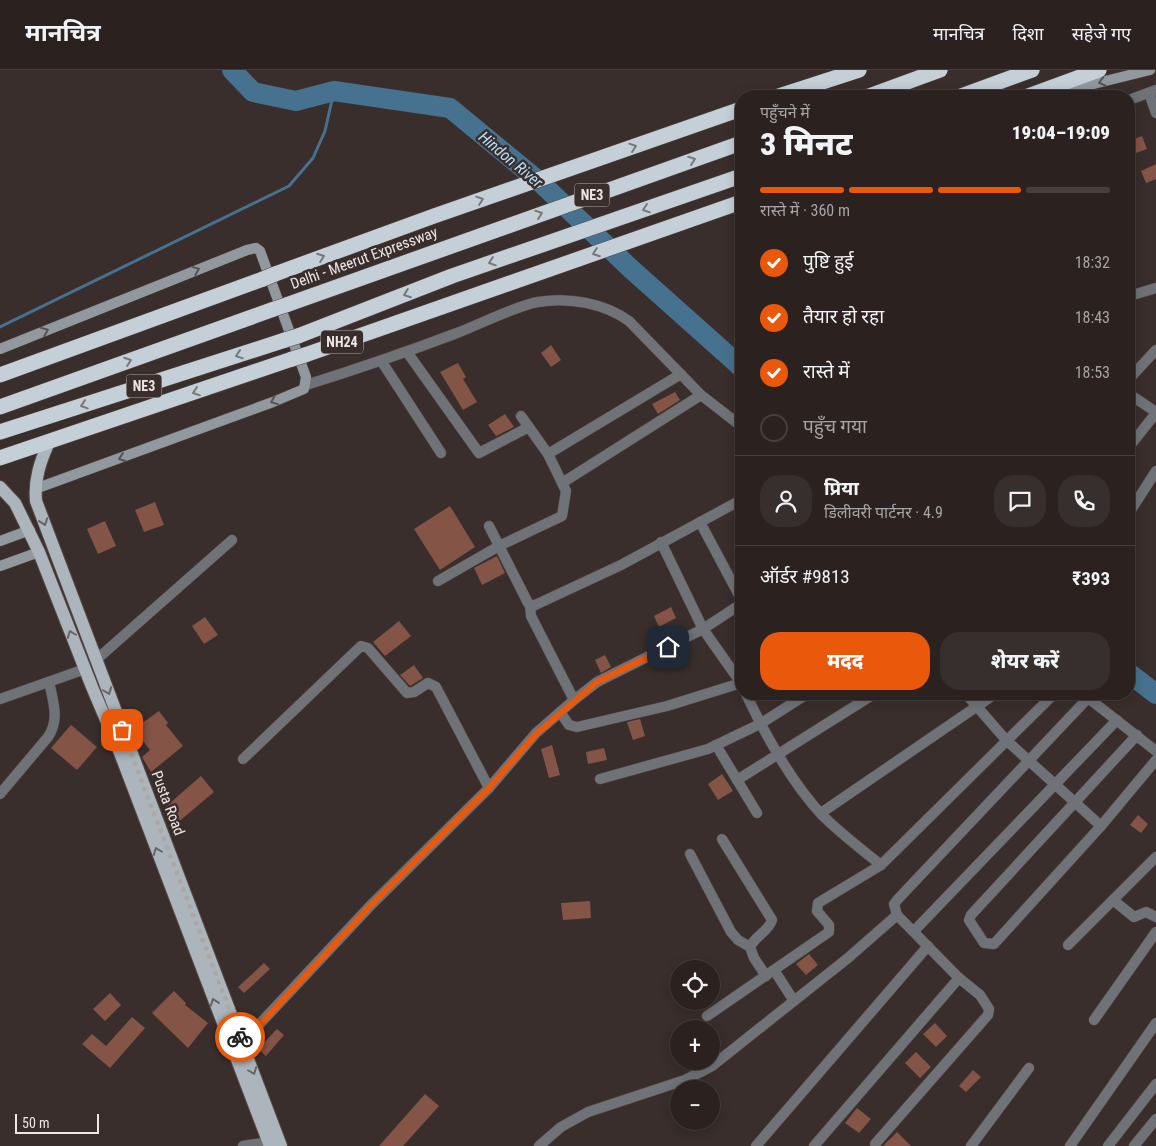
<!DOCTYPE html>
<html lang="hi">
<meta charset="utf-8">
<style>
body{margin:0;font-family:"Roboto Condensed","Noto Sans Devanagari",sans-serif;background:#372f2d;color:#f1f3f6;height:100vh;display:flex;flex-direction:column;font-size:19px;white-space:nowrap}
*{box-sizing:border-box;margin:0}
p{font-size:16px;color:#a6a4a5}
.icon{flex:none;width:28px;height:28px;fill:none;stroke:currentColor;stroke-width:2;stroke-linecap:round;stroke-linejoin:round}
.map{position:relative;flex:1;overflow:hidden}
.drawer{position:absolute;left:735px;top:20px;width:400px;height:610px;display:flex;flex-direction:column;background:#2b2220;border-radius:20px;box-shadow:0 2px 12px #0003,0 0 0 1px #473f3e}
.drawer>*{flex:none}
.buttons{position:absolute;left:670px;top:890px;display:grid;gap:10px}
.buttons a{display:grid;place-items:center;width:50px;height:50px;border-radius:50%;background:#2b2220;box-shadow:0 2px 12px #0003,0 0 0 1px #473f3e;font-size:25px}
.scale{position:absolute;left:15px;bottom:12px;width:84px;box-sizing:border-box;padding-left:5px;border:2px solid #ede6e4;border-top:0;font-size:14px;line-height:18px;white-space:nowrap;color:#ede6e4;-webkit-text-stroke:4px #392e2b;paint-order:stroke}
.pin{position:absolute;display:grid;place-items:center;width:42px;height:42px;color:#fff;margin:-21px;border-radius:10px;box-shadow:0 2px 8px #0006}
.courier{position:absolute;display:grid;place-items:center;width:50px;height:50px;margin:-25px;border:4px solid #ea580c;border-radius:50%;background:#fff;color:#222;box-shadow:0 1px 6px #0007}
.headline em{font-style:normal;font-weight:800}
.headline div{display:flex;flex-direction:column-reverse}
.headline{display:flex;align-items:center;justify-content:space-between;height:85px;padding:0 25px}
h1{font-size:32px;font-weight:800;line-height:38px}
.bar{display:grid;grid-template-columns:repeat(4,1fr);gap:8px 5px;align-content:center;height:60px;padding:0 25px}
.bar i{height:6px;border-radius:4px;background:#473f3e}
.bar .on{background:#ea580c}
.bar p{grid-column:span 4}
.line{display:flex;align-items:center;gap:12px;padding:0 25px;border-top:1px solid #473f3e}
.line div{flex:1}
.round{display:grid;place-items:center;flex:none;width:52px;height:52px;border-radius:20px;background:#372f2d}
ol{padding:0 25px;list-style:none}
li{display:flex;align-items:center;gap:15px;height:55px}
li p{margin-inline-start:auto}
li .icon{padding:5px;border-radius:50%;background:#ea580c;color:#fff;stroke-width:4}
li:last-child{color:#a6a4a5}
li i{width:28px;height:28px;border:2px solid #473f3e;border-radius:50%}
.action{display:flex;gap:10px;margin-top:auto;padding:10px 25px}
.action a{flex:1;height:58px;border-radius:20px;background:#ea580c;color:#fff;font-size:20px;font-weight:800;line-height:58px;text-align:center}
.action a+a{background:#372f2d;color:#f1f3f6}
header{display:flex;align-items:center;gap:30px;box-sizing:border-box;height:70px;padding:0 25px;background:#2b2220;border-bottom:1px solid #473f3e}
header strong{font-size:24px}
nav{display:flex;gap:28px;margin-inline-start:auto;font-size:18px}
.map>svg:first-child{display:block}
</style>
<header>
<strong>मानचित्र</strong>
<nav><a>मानचित्र</a><a>दिशा</a><a>सहेजे गए</a></nav>
</header>
<div class="map">
<svg width="1156" height="1076" viewBox="0 0 1156 1076">
<rect width="100%" height="100%" fill="#392e2b"/>
<g fill="none" stroke-linecap="round" stroke-linejoin="round">
<path stroke="#467290" stroke-width="3" d="M0 257 289 116 313 88 325 61 334 21"/>
<g stroke="#467290" stroke-width="20">
<path d="M232 0 253 22 296 31 334 21 450 38 541 113 630 198 741 297"/>
<path d="M1129 603 1156 624"/>
</g>
</g>
<g fill="#845447">
<path d="M1142 66 1147 79 1133 84 1129 71Z"/>
<path d="M1156 94V109L1146 113 1141 101Z"/>
<path d="M551 275 561 290 551 297 541 283Z"/>
<path d="M458 293 466 307 463 309 477 332 463 340 440 302Z"/>
<path d="M675 322 680 330 658 344 652 334Z"/>
<path d="M505 344 514 357 496 366 488 355Z"/>
<path d="M155 432 164 455 144 462 135 440Z"/>
<path d="M450 436 475 477 440 500 414 459Z"/>
<path d="M105 451 116 476 98 484 87 459Z"/>
<path d="M497 486 505 503 482 515 474 498Z"/>
<path d="M671 537 676 548 659 557 654 546Z"/>
<path d="M205 547 218 565 204 574 192 556Z"/>
<path d="M399 551 411 566 385 586 373 572Z"/>
<path d="M605 585 611 597 601 603 595 590Z"/>
<path d="M414 595 423 608 410 616 400 605Z"/>
<path d="M159 641 168 653 166 655 183 676 151 702 142 687 150 680 134 659Z"/>
<path d="M640 649 645 666 633 670 627 652Z"/>
<path d="M71 655 97 677 77 700 51 678Z"/>
<path d="M552 675 560 705 549 708 541 679Z"/>
<path d="M604 678 607 690 588 694 586 682Z"/>
<path d="M722 704 733 721 718 730 708 714Z"/>
<path d="M201 706 214 722 176 754 163 739Z"/>
<path d="M1138 745 1148 754 1141 763 1130 755Z"/>
<path d="M590 831 591 848 563 850 561 833Z"/>
<path d="M809 884 818 895 806 905 796 894Z"/>
<path d="M264 893 270 899 244 923 238 917Z"/>
<path d="M174 921 186 933 185 935 208 953 188 978 152 943Z"/>
<path d="M110 923 121 935 105 951 93 939Z"/>
<path d="M132 947 145 958 110 998 82 974 92 964 106 976Z"/>
<path d="M935 953 947 966 936 977 923 964Z"/>
<path d="M277 959 284 965 266 986 258 979Z"/>
<path d="M916 982 931 997 920 1008 905 993Z"/>
<path d="M973 1000 981 1007 966 1022 959 1016Z"/>
<path d="M425 1024 439 1036 403 1076H379Z"/>
<path d="M857 1038 871 1049 859 1063 845 1053Z"/>
<path d="M897 1062 911 1076H883Z"/>
</g>
<g fill="none" stroke-linecap="round" stroke-linejoin="round">
<defs>
<g id="street">
<path d="M1149 23 1156 43"/>
<path d="M1129 30 1156 20"/>
<path d="M1129 226 1156 218"/>
<path d="M407 282 479 383 529 357"/>
<path d="M382 292 441 383"/>
<path d="M1129 309 1156 280"/>
<path d="M306 315C357 299 407 282 457 263 478 255 518 235 538 232 569 227 604 233 629 251L701 325 741 356"/>
<path d="M1129 324 1156 342"/>
<path d="M521 346 548 384 681 304"/>
<path d="M1129 377 1156 343"/>
<path d="M562 413 701 325"/>
<path d="M1129 443 1156 401"/>
<path d="M700 452 741 529"/>
<path d="M489 456 528 533 533 536 621 495 741 430"/>
<path d="M661 472 703 559 741 613"/>
<path d="M438 511 499 476 562 446 566 421 548 384"/>
<path d="M530 535 531 546 574 630"/>
<path d="M96 590 232 470"/>
<path d="M746 624C765 664 791 712 822 745 840 763 861 779 881 795"/>
<path d="M966 624 1006 670 1101 756"/>
<path d="M1083 624 1156 681"/>
<path d="M0 629 85 599"/>
<path d="M560 642 569 655 577 657 667 636 741 613"/>
<path d="M1137 665 971 845 969 850 984 873 994 874 1101 756 1156 690"/>
<path d="M716 675 757 743"/>
<path d="M243 689 361 576 368 578 407 623 414 622 428 613 436 617 489 718"/>
<path d="M600 709 708 679 760 654 807 624"/>
<path d="M737 710 874 624"/>
<path d="M0 724 48 667C60 650 53 631 49 612"/>
<path d="M821 743 995 624"/>
<path d="M722 769 772 850C769 861 755 866 750 877L754 888 766 906"/>
<path d="M690 784 731 862 738 870 750 877"/>
<path d="M1113 830 1134 847 1146 842 1156 847"/>
<path d="M897 845 894 834 898 829 1088 628"/>
<path d="M914 861 1117 650"/>
<path d="M1068 875 1156 787"/>
<path d="M774 900 794 931"/>
<path d="M707 946 829 862V855L817 841 818 833 881 795 1054 624"/>
<path d="M1094 950 1156 862"/>
<path d="M238 977 371 835 489 718 536 663 574 630 597 612 703 559 741 534"/>
<path d="M243 1076 268 1072"/>
<path d="M539 1076 561 1057 588 1042 685 1010 712 996 848 888 897 845 959 908 980 925 989 939 988 945 875 1074"/>
<path d="M756 1076 928 876"/>
<path d="M814 1076 959 908"/>
<path d="M971 1076 1029 998"/>
<path d="M1070 1076 1156 953"/>
<path d="M1108 1076 1156 1014"/>
<path d="M1134 1076 1156 1049"/>
</g>
<g id="secondary">
<path d="M1049 25 1150 0"/>
<path d="M0 279 247 180 256 178 260 181 306 307 304 319 273 332 35 419"/>
<path d="M0 471 30 460"/>
<path d="M0 496 39 482"/>
</g>
<g id="primary">
<path d="M49 372C40 392 34 410 36 431L281 1076"/>
<path d="M0 417 15 433 39 482 92 617 120 683 270 1076"/>
</g>
<g id="highway">
<path d="M779 26 859 0"/>
<path d="M869 26 940 0"/>
<path d="M961 26 1032 0"/>
<path d="M1028 26 1099 0"/>
<path d="M275 204 434 146 741 39"/>
<path d="M286 235 741 73"/>
<path d="M298 266 452 206 741 106"/>
<path d="M305 285 741 132"/>
<path d="M0 305 263 209"/>
<path d="M0 337 274 239"/>
<path d="M0 362 285 270"/>
<path d="M0 388 292 289"/>
</g>
</defs>
<use href="#street" stroke="#564b49" stroke-width="11"/>
<use href="#secondary" stroke="#564b49" stroke-width="11"/>
<use href="#primary" stroke="#564b49" stroke-width="14"/>
<use href="#highway" stroke="#564b49" stroke-width="16"/>
<use href="#street" stroke="#6f7377" stroke-width="10"/>
<use href="#secondary" stroke="#91999e" stroke-width="10"/>
<use href="#primary" stroke="#acb5bc" stroke-width="12"/>
<use href="#highway" stroke="#c4cfd8" stroke-width="15"/>
<defs>
<g id="highway-bridge">
<path d="M263 209 275 204"/>
<path d="M274 239 286 235"/>
<path d="M285 270 298 266"/>
<path d="M292 289 305 285"/>
</g>
</defs>
<use href="#highway-bridge" stroke="#564b49" stroke-width="16" stroke-linecap="butt"/>
<use href="#highway-bridge" stroke="#c4cfd8" stroke-width="15"/>
</g>
<defs><path id="oneway-chevron" d="M-2-3.5L2.5 0L-2 3.5" fill="none" stroke-width="1.6" stroke-linecap="round" stroke-linejoin="round" transform="scale(1.25)"/></defs>
<g stroke="#585353">
<use href="#oneway-chevron" transform="translate(1102 12) rotate(166)"/>
<use href="#oneway-chevron" transform="translate(196 200) rotate(-22)"/>
<use href="#oneway-chevron" transform="translate(45 261) rotate(-22)"/>
<use href="#oneway-chevron" transform="translate(274 331) rotate(158)"/>
<use href="#oneway-chevron" transform="translate(122 388) rotate(160)"/>
</g>
<g stroke="#787679">
<use href="#oneway-chevron" transform="translate(633 77) rotate(-19)"/>
<use href="#oneway-chevron" transform="translate(692 90) rotate(-19)"/>
<use href="#oneway-chevron" transform="translate(480 130) rotate(-19)"/>
<use href="#oneway-chevron" transform="translate(646 139) rotate(161)"/>
<use href="#oneway-chevron" transform="translate(539 144) rotate(-19)"/>
<use href="#oneway-chevron" transform="translate(596 183) rotate(160)"/>
<use href="#oneway-chevron" transform="translate(321 187) rotate(-20)"/>
<use href="#oneway-chevron" transform="translate(492 192) rotate(161)"/>
<use href="#oneway-chevron" transform="translate(407 224) rotate(159)"/>
<use href="#oneway-chevron" transform="translate(239 285) rotate(162)"/>
<use href="#oneway-chevron" transform="translate(128 291) rotate(-20)"/>
<use href="#oneway-chevron" transform="translate(196 322) rotate(161)"/>
<use href="#oneway-chevron" transform="translate(84 335) rotate(162)"/>
</g>
<g stroke="#676465">
<use href="#oneway-chevron" transform="translate(44 452) rotate(70)"/>
<use href="#oneway-chevron" transform="translate(71 564) rotate(-111)"/>
<use href="#oneway-chevron" transform="translate(108 621) rotate(69)"/>
<use href="#oneway-chevron" transform="translate(157 781) rotate(-111)"/>
<use href="#oneway-chevron" transform="translate(214 932) rotate(-110)"/>
<use href="#oneway-chevron" transform="translate(253 1001) rotate(69)"/>
</g>
<g fill="none" stroke-linecap="round" stroke-linejoin="round">
<path stroke="#aea6a3" stroke-width="5" stroke-dasharray="0 9" d="M122 660 240 967"/>
<path stroke="#ea580c" stroke-width="6" d="M240 967 242 974 371 835 489 718 536 664 597 612 668 577"/>
</g>
<g text-anchor="middle" stroke-width="5" stroke-linejoin="round" paint-order="stroke">
<g fill="#392e2b" stroke="#b7afac" stroke-width="1">
<rect x="574.5" y="113.5" width="35" height="23" rx="4"/>
<rect x="321" y="260.5" width="42" height="23" rx="4"/>
<rect x="126.5" y="304.5" width="35" height="23" rx="4"/>
</g>
<g font-size="14" font-weight="bold" fill="#ede6e4">
<text x="592" y="130">NE3</text>
<text x="342" y="277">NH24</text>
<text x="144" y="321">NE3</text>
</g>
<g font-size="15" fill="#ede6e4" stroke="#392e2b">
<text transform="translate(364 188) rotate(-20)" y="5">Delhi - Meerut Expressway</text>
<text transform="translate(168 733) rotate(69)" y="5">Pusta Road</text>
</g>
<g font-size="16" font-style="italic" fill="#b5defb" stroke="#392e2b">
<text transform="translate(511 89) rotate(40)" y="6">Hindon River</text>
</g>
</g>
</svg>
<div class="buttons">
<a><svg class="icon" aria-label="locate" viewBox="0 0 24 24"><circle cx="12" cy="12" r="6"/><path d="M12 2v4M12 18v4M2 12h4M18 12h4"/></svg></a>
<a>+</a>
<a>−</a>
</div>
<div class="scale">50 m</div>
<div class="pin" style="left:122px;top:660px;background:#ea580c"><svg class="icon" aria-label="bag" viewBox="0 0 24 24"><path d="M5 8h14l-1 12H6zM9 8a3 3 0 0 1 6 0"/></svg></div>
<div class="pin" style="left:668px;top:577px;background:#1f2937"><svg class="icon" aria-label="home" viewBox="0 0 24 24"><path d="M3 11l9-7 9 7M6 9v11h12V9"/></svg></div>
<div class="courier" style="left:240px;top:967px"><svg class="icon" aria-label="bike" viewBox="0 0 24 24"><circle cx="6" cy="16" r="4"/><circle cx="18" cy="16" r="4"/><path d="M6 16l4-8h5l3 8M10 8l3 8H6M13 5h3"/></svg></div>
<section class="drawer">
<div class="headline"><div><h1>3 मिनट</h1><p>पहुँचने में</p></div><em>19:04–19:09</em></div>
<div class="bar"><i class="on"></i><i class="on"></i><i class="on"></i><i></i><p>रास्ते में · 360 m</p></div>
<ol>
<li><svg class="icon" aria-label="check" viewBox="0 0 24 24"><path d="M5 12l5 5 9-10"/></svg>पुष्टि हुई<p>18:32</p></li>
<li><svg class="icon" aria-label="check" viewBox="0 0 24 24"><path d="M5 12l5 5 9-10"/></svg>तैयार हो रहा<p>18:43</p></li>
<li><svg class="icon" aria-label="check" viewBox="0 0 24 24"><path d="M5 12l5 5 9-10"/></svg>रास्ते में<p>18:53</p></li>
<li><i></i>पहुँच गया</li>
</ol>
<div class="line" style="height:90px"><a class="round"><svg class="icon" aria-label="person" viewBox="0 0 24 24"><circle cx="12" cy="8" r="4"/><path d="M4 21q1-7 8-7t8 7"/></svg></a><div><b>प्रिया</b><p>डिलीवरी पार्टनर · 4.9</p></div><a class="round"><svg class="icon" aria-label="chat" viewBox="0 0 24 24"><path d="M4 5h16v11H9l-5 4z"/></svg></a><a class="round"><svg class="icon" aria-label="phone" viewBox="0 0 24 24"><path d="M5 4h4l2 5-3 2q2 4 5 5l2-3 5 2v4C11 20 4 13 5 4z"/></svg></a></div>
<div class="line" style="height:65px"><div>ऑर्डर #9813</div><b>₹393</b></div>
<div class="action"><a>मदद</a><a>शेयर करें</a></div>
</section>
</div>
